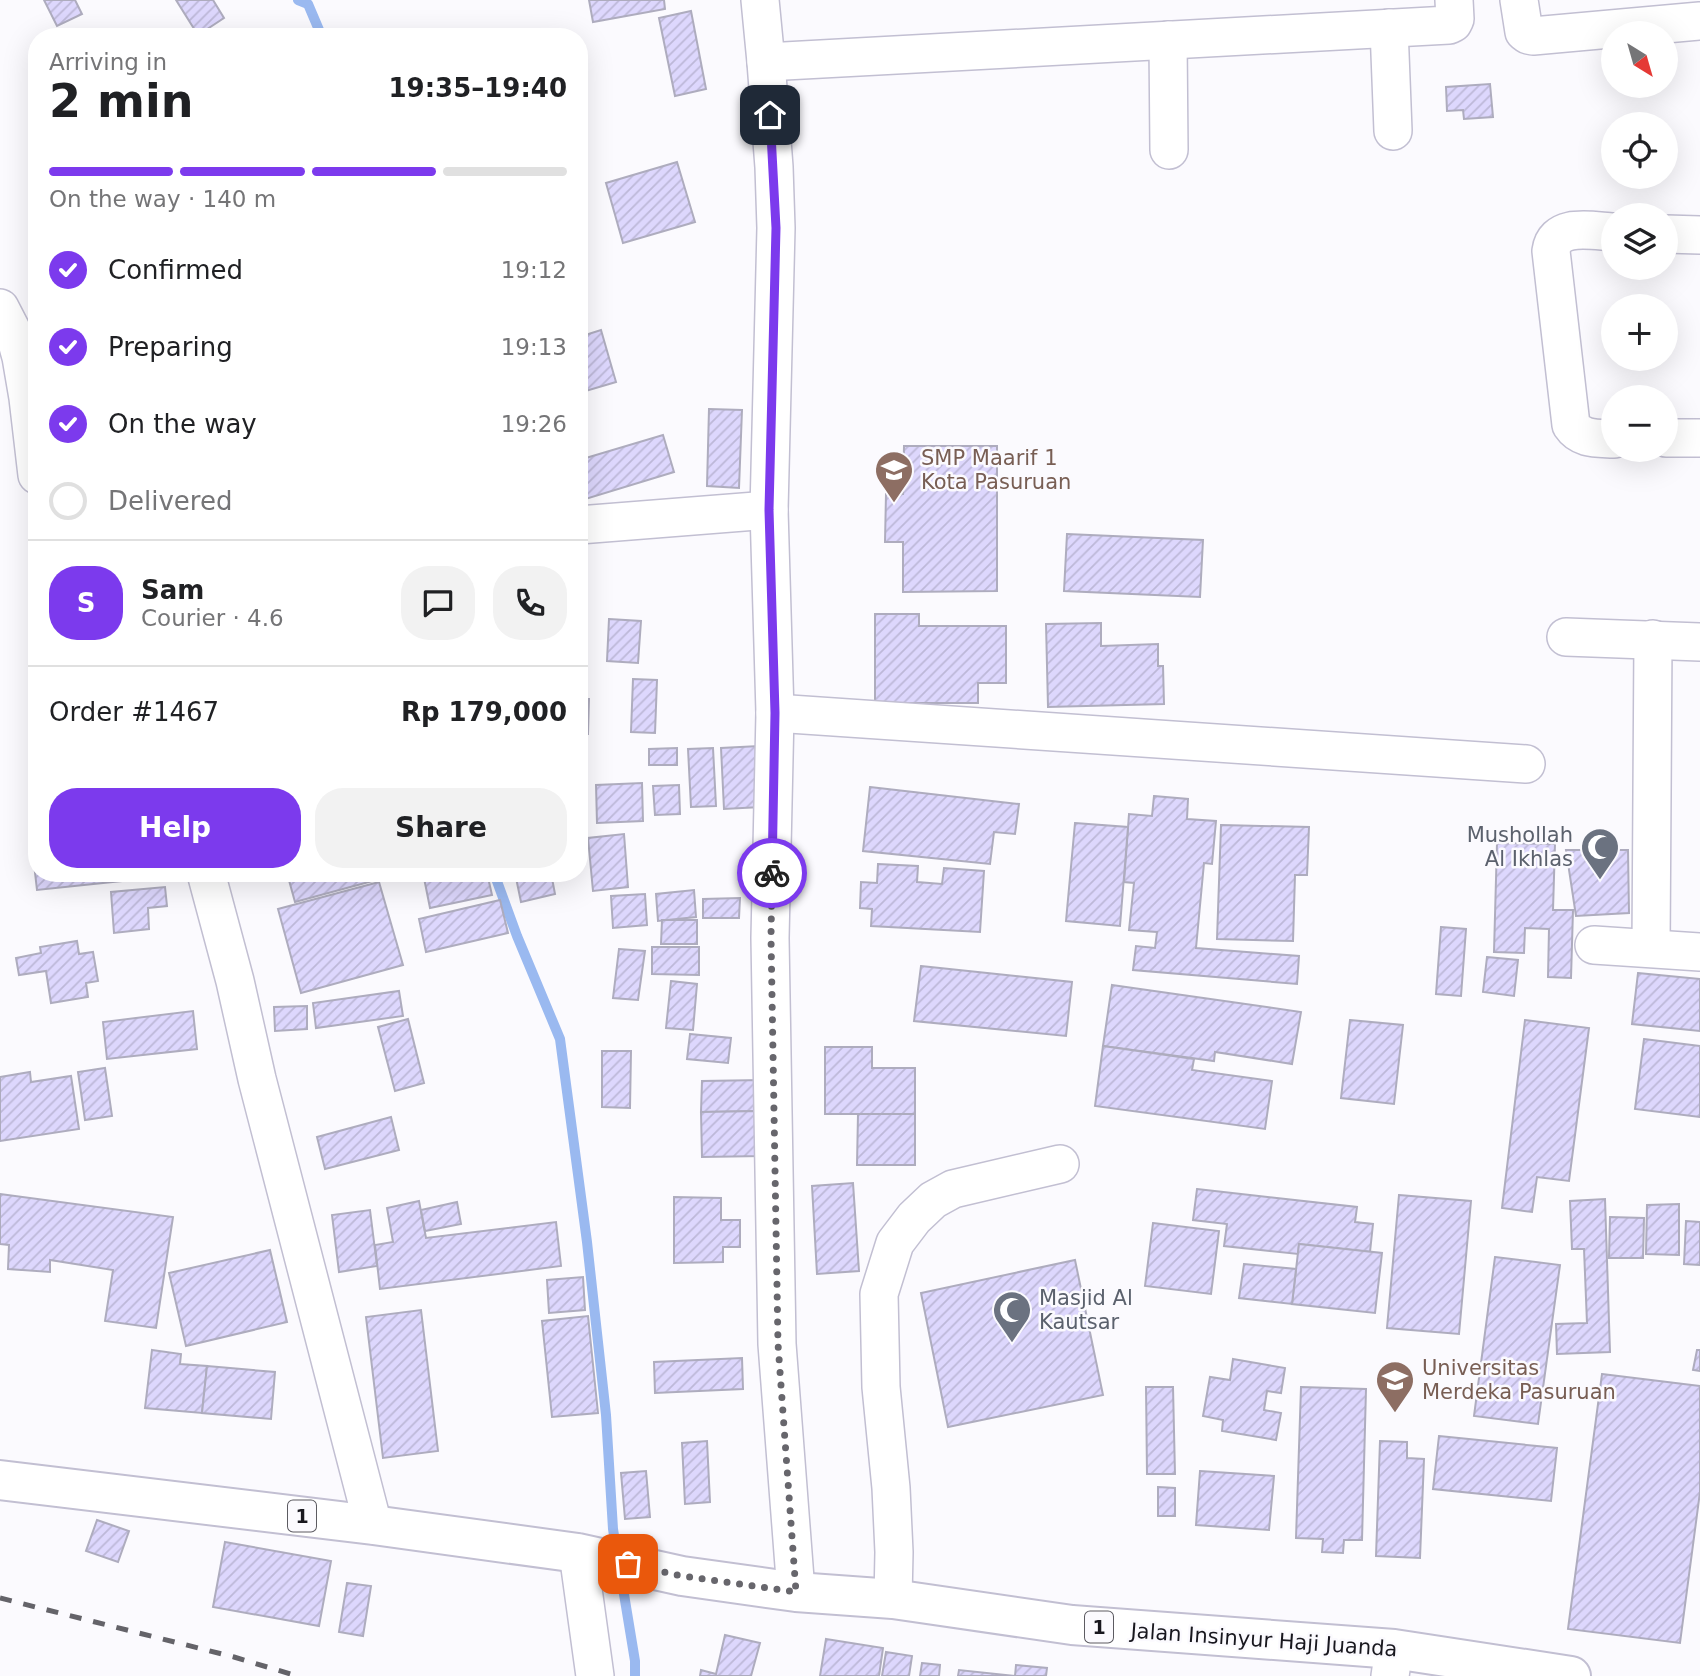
<!DOCTYPE html>
<meta charset="utf-8">
<style>
body{margin:0;font-family:"DejaVu Sans",sans-serif;background:#f2f2f2;color:#202124;height:100vh;display:flex;flex-direction:column;font-size:26px;white-space:nowrap}
*{box-sizing:border-box;margin:0}
p{font-size:23px;color:#757577}
.icon{flex:none;width:38px;height:38px;fill:none;stroke:currentColor;stroke-width:2;stroke-linecap:round;stroke-linejoin:round}
.map{position:relative;flex:1;overflow:hidden}
.drawer{position:absolute;left:28px;top:28px;width:560px;height:854px;display:flex;flex-direction:column;background:#fff;border-radius:28px;box-shadow:0 7px 28px #0002}
.drawer>*{flex:none}
.needle{width:46px;rotate:143deg}
.fabs{position:absolute;left:1601px;top:21px;display:grid;gap:14px}
.fabs a{display:grid;place-items:center;width:77px;height:77px;border-radius:50%;background:#fff;box-shadow:0 7px 28px #0002;font-size:35px}
.pin{position:absolute;display:grid;place-items:center;width:60px;height:60px;color:#fff;margin:-30px;border-radius:14px;box-shadow:0 4px 10px #0006}
.courier{position:absolute;display:grid;place-items:center;width:70px;height:70px;margin:-35px;border:5px solid #7c3aed;border-radius:50%;background:#fff;color:#222;box-shadow:0 2px 9px #0007}
.head em{font-style:normal;font-weight:700}
.head div{display:flex;flex-direction:column-reverse}
.head{display:flex;align-items:center;justify-content:space-between;height:119px;padding:0 21px}
h1{font-size:46px;font-weight:700;line-height:52px}
.bar{display:grid;grid-template-columns:repeat(4,1fr);gap:10px 7px;align-content:center;height:84px;padding:0 21px}
.bar i{height:9px;border-radius:5px;background:#e0e0e0}
.bar .selected{background:#7c3aed}
.bar p{grid-column:span 4}
.line{display:flex;align-items:center;gap:18px;padding:0 21px;border-top:2px solid #e0e0e0}
.line div{flex:1}
.round{display:grid;place-items:center;flex:none;width:74px;height:74px;border-radius:28px;background:#f2f2f2}
ol{padding:0 21px;list-style:none}
li{display:flex;align-items:center;gap:21px;height:77px}
li p{margin-inline-start:auto}
li .icon{padding:7px;border-radius:50%;background:#7c3aed;color:#fff;stroke-width:4}
li:last-child{color:#757577}
li i{width:38px;height:38px;border:4px solid #e0e0e0;border-radius:50%}
.button{display:flex;gap:14px;margin-top:auto;padding:14px 21px}
.button a{flex:1;height:80px;border-radius:28px;background:#7c3aed;color:#fff;font-size:28px;font-weight:700;line-height:80px;text-align:center}
.button a+a{background:#f2f2f2;color:#202124}
.map>svg:first-child{display:block}
</style>
<div class="map">
<svg width="1700" height="1676" viewBox="0 0 1700 1676">
<defs>
<pattern id="building-hatch" width="6" height="6" patternUnits="userSpaceOnUse" patternTransform="scale(1.75)"><rect width="6" height="6" fill="#ddd7fd"/><path d="M-1 1l2-2M0 6l6-6M5 7l2-2" fill="none" stroke="#bdb8d8"/></pattern>
</defs>
<rect width="100%" height="100%" fill="#fbfafe"/>
<g fill="none" stroke-linecap="round" stroke-linejoin="round">
<g stroke="#9ab9f0" stroke-width="10">
<path d="M298 0 308 4 322 37"/>
<path d="M494 873 517 936 560 1039 587 1242 606 1415 613 1529 617 1554"/>
<path d="M620 1570 635 1661V1676"/>
</g>
</g>
<g fill="url(#building-hatch)" stroke="#aeacbe" stroke-width="2">
<path d="M44 0H75L82 14 57 26Z"/>
<path d="M176 0H213L224 18 198 35Z"/>
<path d="M589 0H664L665 9 593 22Z"/>
<path d="M691 11 706 89 675 96 659 18Z"/>
<path d="M1490 84 1493 117 1464 119 1463 110 1447 111 1446 87Z"/>
<path d="M677 162 695 222 623 243 606 183Z"/>
<path d="M601 330 616 382 579 393V337Z"/>
<path d="M709 409 742 410 739 488 707 486Z"/>
<path d="M663 435 674 472 579 501V460Z"/>
<path d="M904 446H997V591L903 592V542H885L886 494H903Z"/>
<path d="M1067 534 1203 540 1200 597 1064 591Z"/>
<path d="M875 614H919V626H1006V683H978V703H875Z"/>
<path d="M609 619 641 621 638 663 607 661Z"/>
<path d="M1101 623V646L1158 644V666H1163L1164 704 1048 707 1046 624Z"/>
<path d="M633 679 657 680 655 733 631 732Z"/>
<path d="M579 699H589L588 734H579Z"/>
<path d="M759 746 761 807 724 809 721 748Z"/>
<path d="M677 748V765H649V749Z"/>
<path d="M713 748 716 806 691 807 688 749Z"/>
<path d="M642 783 643 821 597 823 596 785Z"/>
<path d="M679 785 680 814 655 815 653 786Z"/>
<path d="M870 787 1019 804 1015 834 994 832 990 864 863 851Z"/>
<path d="M1154 796 1188 799 1187 819 1216 821 1212 864 1204 863 1196 948 1299 956 1297 984 1133 970 1136 946 1155 948 1157 932 1129 930 1134 883 1124 882 1129 814 1152 816Z"/>
<path d="M1075 823 1128 827 1120 926 1066 921Z"/>
<path d="M1221 825 1309 827 1307 875H1295L1293 941 1217 939Z"/>
<path d="M624 834 628 887 593 891 588 838Z"/>
<path d="M1497 843 1555 844 1553 910H1573L1571 978 1548 977 1549 929 1525 928 1524 953 1494 952Z"/>
<path d="M1566 850H1628L1629 913 1576 916Z"/>
<path d="M33 855H37V873H131V880L37 890Z"/>
<path d="M878 864 918 866 917 882 942 884 944 868 984 871 980 932 871 926 872 909 860 908 861 882 877 883Z"/>
<path d="M287 873H402L295 902Z"/>
<path d="M447 873H487L492 895 430 908 424 878Z"/>
<path d="M515 873H551L555 894 521 902Z"/>
<path d="M379 882 403 965 301 993 278 909Z"/>
<path d="M165 887 167 906 148 908 149 929 114 933 111 892Z"/>
<path d="M694 890 696 917 658 921 656 894Z"/>
<path d="M645 894 647 925 613 928 611 896Z"/>
<path d="M740 898 739 918H703V899Z"/>
<path d="M500 900 508 933 426 952 419 919Z"/>
<path d="M662 920H697V944H661Z"/>
<path d="M1441 927 1466 929 1461 996 1436 994Z"/>
<path d="M77 941 79 954 93 952 98 981 86 983 88 997 51 1003 46 971 19 975 16 958 41 953 40 947Z"/>
<path d="M652 947H699V975L652 974Z"/>
<path d="M619 949 645 951 638 1000 613 998Z"/>
<path d="M1487 957 1518 960 1514 996 1483 992Z"/>
<path d="M921 966 1072 982 1066 1036 914 1021Z"/>
<path d="M1638 973 1700 979V1031L1632 1024Z"/>
<path d="M671 981 697 984 693 1030 666 1028Z"/>
<path d="M1112 985 1301 1012 1292 1064 1215 1052 1214 1061 1103 1046Z"/>
<path d="M399 991 403 1016 316 1028 313 1003Z"/>
<path d="M307 1006V1029L275 1031 274 1007Z"/>
<path d="M193 1011 197 1049 107 1059 103 1022Z"/>
<path d="M408 1019 424 1083 395 1091 378 1027Z"/>
<path d="M1350 1020 1403 1025 1394 1104 1341 1098Z"/>
<path d="M1525 1020 1589 1028 1569 1181 1537 1177 1532 1212 1502 1208Z"/>
<path d="M690 1034 731 1038 728 1063 687 1059Z"/>
<path d="M1644 1039 1700 1046V1117L1635 1109Z"/>
<path d="M1103 1046 1194 1059 1192 1070 1272 1081 1265 1129 1095 1106Z"/>
<path d="M825 1047H872V1068H915V1114H825Z"/>
<path d="M602 1051H631L630 1108 602 1107Z"/>
<path d="M105 1068 112 1116 85 1120 78 1072Z"/>
<path d="M30 1072 31 1082 71 1076 79 1129 0 1141V1077Z"/>
<path d="M762 1080V1111L701 1112 702 1081Z"/>
<path d="M762 1111V1156L702 1157 701 1112Z"/>
<path d="M858 1114H915V1165H857Z"/>
<path d="M391 1117 399 1150 325 1169 317 1137Z"/>
<path d="M853 1183 859 1271 817 1274 812 1186Z"/>
<path d="M1197 1189 1357 1207 1355 1222 1373 1224 1370 1252 1299 1244 1298 1254 1224 1246 1227 1224 1193 1220Z"/>
<path d="M0 1194 173 1217 156 1328 105 1321 113 1270 50 1260V1272L8 1269 9 1245 0 1244Z"/>
<path d="M1399 1195 1471 1201 1459 1334 1387 1328Z"/>
<path d="M674 1197 721 1198V1220H740V1247H723V1262L674 1263Z"/>
<path d="M1605 1199 1610 1352 1557 1354 1556 1324 1587 1323 1584 1249H1572L1570 1201Z"/>
<path d="M419 1201 426 1238 556 1222 561 1266 380 1289 375 1245 393 1242 387 1208Z"/>
<path d="M457 1202 461 1224 425 1231 421 1210Z"/>
<path d="M1679 1204V1255L1646 1254 1647 1205Z"/>
<path d="M370 1210 377 1266 339 1272 332 1215Z"/>
<path d="M1610 1217 1644 1218 1643 1258H1609Z"/>
<path d="M1686 1221 1700 1222V1265L1684 1264Z"/>
<path d="M1153 1223 1219 1231 1211 1294 1145 1286Z"/>
<path d="M1299 1244 1382 1253 1375 1313 1292 1304Z"/>
<path d="M270 1250 287 1322 186 1346 169 1273Z"/>
<path d="M1495 1257 1560 1265 1538 1424 1474 1416Z"/>
<path d="M1075 1260 1103 1395 948 1427 921 1293Z"/>
<path d="M1244 1264 1296 1269 1292 1304 1239 1298Z"/>
<path d="M583 1277 585 1310 549 1313 547 1280Z"/>
<path d="M421 1310 438 1451 383 1458 366 1317Z"/>
<path d="M588 1316 598 1413 552 1417 542 1321Z"/>
<path d="M152 1350 181 1354 180 1364 207 1366 202 1413 145 1408Z"/>
<path d="M1697 1350H1700V1371L1693 1370Z"/>
<path d="M742 1358 743 1389 655 1393 654 1362Z"/>
<path d="M1233 1359 1285 1368 1281 1393 1267 1391 1264 1410 1281 1413 1276 1440 1222 1431 1223 1420 1203 1416 1210 1377 1230 1380Z"/>
<path d="M207 1366 275 1372 271 1419 202 1413Z"/>
<path d="M1602 1374 1700 1386V1492L1680 1643 1568 1629Z"/>
<path d="M1146 1387H1173L1175 1474H1147Z"/>
<path d="M1301 1387 1366 1389 1362 1540H1344L1343 1553 1322 1552 1323 1539 1296 1538Z"/>
<path d="M1439 1436 1557 1448 1551 1501 1433 1489Z"/>
<path d="M707 1441 710 1502 685 1504 682 1443Z"/>
<path d="M1380 1441 1407 1442V1458L1424 1459 1420 1558 1376 1556Z"/>
<path d="M646 1471 650 1517 625 1519 621 1473Z"/>
<path d="M1200 1471 1274 1476 1269 1530 1196 1525Z"/>
<path d="M1158 1487 1175 1488V1516H1158Z"/>
<path d="M97 1520 129 1531 118 1562 86 1551Z"/>
<path d="M225 1542 331 1561 319 1626 213 1607Z"/>
<path d="M347 1583 371 1586 363 1636 339 1632Z"/>
<path d="M725 1635 760 1643 751 1676H700L701 1670 716 1674Z"/>
<path d="M826 1639 883 1648 879 1676H820Z"/>
<path d="M886 1652 912 1656 909 1676H882Z"/>
<path d="M922 1663 940 1665 939 1676H920Z"/>
<path d="M1016 1665 1047 1668 1046 1676H958L959 1670 1015 1676Z"/>
</g>
<g fill="none" stroke-linecap="round" stroke-linejoin="round">
<defs>
<g id="minor">
<path d="M760 0 766 62 774 167 776 228 769 510 775 713 770 938 777 1344 796 1592"/>
<path d="M1519 0 1524 32 1528 35 1533 36 1700 21"/>
<path d="M1389 28 1393 131"/>
<path d="M1168 40 1169 150"/>
<path d="M766 62 1449 25 1453 23 1455 19 1454 0"/>
<path d="M1614 232C1592 231 1555 222 1551 251L1571 425C1581 440 1597 438 1614 439"/>
<path d="M1666 234 1700 235"/>
<path d="M0 308 16 339 21 357 28 398 37 475"/>
<path d="M1666 438H1700"/>
<path d="M579 525 769 510"/>
<path d="M1566 637 1700 642"/>
<path d="M775 713 1526 764"/>
<path d="M206 873 235 981 257 1079 373 1525"/>
<path d="M1594 945 1700 952"/>
<path d="M1651 948 1653 639"/>
<path d="M578 1553 595 1676"/>
<path d="M893 1599 894 1552 891 1488 881 1387 879 1294 895 1243 914 1218 933 1200 953 1189 1060 1164"/>
<path d="M1390 1676 1394 1649"/>
</g>
<path id="highway" d="M0 1480 373 1525 578 1553 682 1576 796 1592 893 1599 1072 1625 1394 1649 1571 1676"/>
</defs>
<use href="#minor" stroke="#c2bfd2" stroke-width="40"/>
<use href="#highway" stroke="#c2bfd2" stroke-width="42"/>
<use href="#minor" stroke="#fff" stroke-width="37"/>
<use href="#highway" stroke="#fff" stroke-width="38"/>
<path stroke="#646369" stroke-width="5" stroke-dasharray="12 12" stroke-linecap="butt" d="M0 1598 234 1657 297 1676"/>
</g>
<g fill="none" stroke-linecap="round" stroke-linejoin="round">
<path stroke="#67666c" stroke-width="7" stroke-dasharray="0 12.6" d="M628 1564 682 1576 796 1592 778 1344 771 937 772 873"/>
<path stroke="#7c3aed" stroke-width="9" d="M770 115 776 228 769 510 775 713 772 873"/>
</g>
<defs>
<symbol id="school-pin" viewBox="-11 -11 22 30"><path d="M0 17L-7.5 6A9.5 9.5 0 1 1 7.5 6Z" fill="#8d6e63" stroke="#fbfafe"/><path d="M0-5L7-2L0 1L-7-2ZM-4 1L0 2.5L4 1V4Q0 6-4 4Z" fill="#fff"/></symbol>
<symbol id="mosque-pin" viewBox="-11 -11 22 30"><path d="M0 17L-7.5 6A9.5 9.5 0 1 1 7.5 6Z" fill="#6b7280" stroke="#fbfafe"/><path d="M3.5-4.9A6 6 0 1 0 3.5 4.9A5 5 0 1 1 3.5-4.9Z" fill="#fff"/></symbol>
<symbol id="university-pin" viewBox="-11 -11 22 30"><path d="M0 17L-7.5 6A9.5 9.5 0 1 1 7.5 6Z" fill="#8d6e63" stroke="#fbfafe"/><path d="M0-5L7-2L0 1L-7-2ZM-4 1L0 2.5L4 1V4Q0 6-4 4Z" fill="#fff"/></symbol>
</defs>
<g fill-rule="evenodd">
<use href="#school-pin" x="872" y="448" width="44" height="60"/>
<use href="#mosque-pin" x="1578" y="825" width="44" height="60"/>
<use href="#mosque-pin" x="990" y="1288" width="44" height="60"/>
<use href="#university-pin" x="1373" y="1358" width="44" height="60"/>
</g>
<g text-anchor="middle" stroke-width="5" stroke-linejoin="round" paint-order="stroke">
<g fill="#fbfafe" stroke="#5c5b61" stroke-width="2">
<rect x="288" y="1500.5" width="28" height="31" rx="5"/>
<rect x="1085" y="1611.5" width="28" height="31" rx="5"/>
</g>
<g font-size="19" font-weight="bold" fill="#18171e">
<text x="302" y="1523">1</text>
<text x="1099" y="1634">1</text>
</g>
<g font-size="21" fill="#785e54" stroke="#fbfafe" text-anchor="start">
<text x="921" y="465">SMP Maarif 1<tspan x="921" dy="24">Kota Pasuruan</tspan></text>
<text x="1422" y="1375">Universitas<tspan x="1422" dy="24">Merdeka Pasuruan</tspan></text>
</g>
<g font-size="21" fill="#5b616d" stroke="#fbfafe" text-anchor="end">
<text x="1573" y="842">Mushollah<tspan x="1573" dy="24">Al Ikhlas</tspan></text>
<text x="1039" y="1305" text-anchor="start">Masjid Al<tspan x="1039" dy="24">Kautsar</tspan></text>
</g>
<g font-size="21" fill="#18171e" stroke="#fbfafe">
<text transform="translate(1264 1640) rotate(4)" y="7">Jalan Insinyur Haji Juanda</text>
</g>
</g>
</svg>
<div class="fabs">
<a><svg class="needle" viewBox="-14 -14 28 28"><path d="M0-13l5 13h-10z" fill="#e53935"/><path d="M0 13l5-13h-10z" fill="#757577"/></svg></a>
<a><svg class="icon" aria-label="locate" viewBox="0 0 24 24"><circle cx="12" cy="12" r="6"/><path d="M12 2v4M12 18v4M2 12h4M18 12h4"/></svg></a>
<a><svg class="icon" aria-label="layers" viewBox="0 0 24 24"><path d="M12 4l9 5-9 5-9-5zM3 14l9 5 9-5"/></svg></a>
<a>+</a>
<a>−</a>
</div>
<div class="pin" style="left:628px;top:1564px;background:#ea580c"><svg class="icon" aria-label="bag" viewBox="0 0 24 24"><path d="M5 8h14l-1 12H6zM9 8a3 3 0 0 1 6 0"/></svg></div>
<div class="pin" style="left:770px;top:115px;background:#1f2937"><svg class="icon" aria-label="home" viewBox="0 0 24 24"><path d="M3 11l9-7 9 7M6 9v11h12V9"/></svg></div>
<div class="courier" style="left:772px;top:873px"><svg class="icon" aria-label="bike" viewBox="0 0 24 24"><circle cx="6" cy="16" r="4"/><circle cx="18" cy="16" r="4"/><path d="M6 16l4-8h5l3 8M10 8l3 8H6M13 5h3"/></svg></div>
<section class="drawer">
<div class="head"><div><h1>2 min</h1><p>Arriving in</p></div><em>19:35–19:40</em></div>
<div class="bar"><i class="selected"></i><i class="selected"></i><i class="selected"></i><i></i><p>On the way · 140 m</p></div>
<ol>
<li><svg class="icon" aria-label="check" viewBox="0 0 24 24"><path d="M5 12l5 5 9-10"/></svg>Confirmed<p>19:12</p></li>
<li><svg class="icon" aria-label="check" viewBox="0 0 24 24"><path d="M5 12l5 5 9-10"/></svg>Preparing<p>19:13</p></li>
<li><svg class="icon" aria-label="check" viewBox="0 0 24 24"><path d="M5 12l5 5 9-10"/></svg>On the way<p>19:26</p></li>
<li><i></i>Delivered</li>
</ol>
<div class="line" style="height:126px"><b class="round" style="background:#7c3aed;color:#fff">S</b><div><b>Sam</b><p>Courier · 4.6</p></div><a class="round"><svg class="icon" aria-label="chat" viewBox="0 0 24 24"><path d="M4 5h16v11H9l-5 4z"/></svg></a><a class="round"><svg class="icon" aria-label="phone" viewBox="0 0 24 24"><path d="M5 4h4l2 5-3 2q2 4 5 5l2-3 5 2v4C11 20 4 13 5 4z"/></svg></a></div>
<div class="line" style="height:91px"><div>Order #1467</div><b>Rp 179,000</b></div>
<div class="button"><a>Help</a><a>Share</a></div>
</section>
</div>
